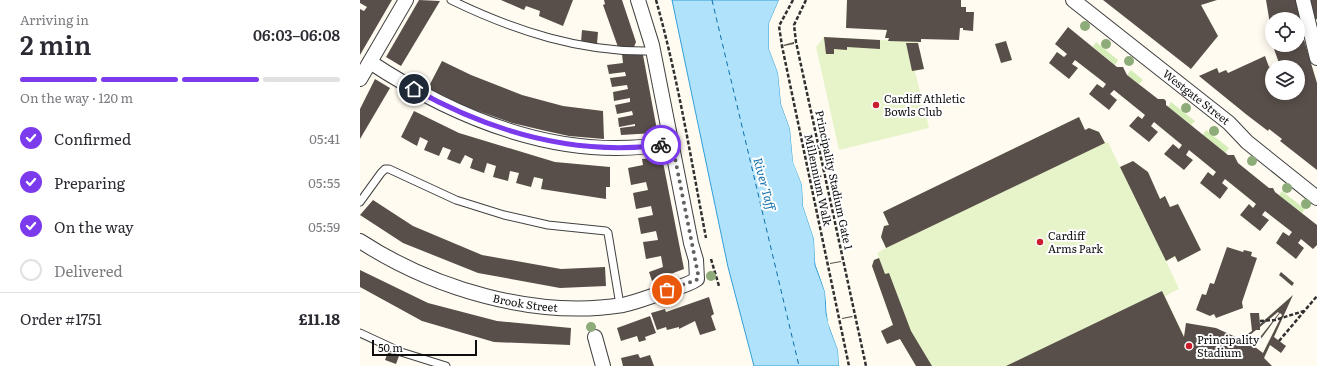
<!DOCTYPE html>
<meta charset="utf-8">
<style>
body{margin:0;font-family:Literata,serif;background:#f7f7f7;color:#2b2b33;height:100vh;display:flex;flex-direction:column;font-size:15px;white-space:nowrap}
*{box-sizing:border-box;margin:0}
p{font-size:13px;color:#7c7c81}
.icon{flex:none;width:22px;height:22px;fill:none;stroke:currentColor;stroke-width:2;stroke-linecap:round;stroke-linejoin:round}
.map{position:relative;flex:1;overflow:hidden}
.drawer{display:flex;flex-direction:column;background:#fff;width:360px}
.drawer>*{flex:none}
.buttons{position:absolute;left:905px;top:12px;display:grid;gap:8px}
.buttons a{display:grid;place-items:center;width:40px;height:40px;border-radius:50%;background:#fff;box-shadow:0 2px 10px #0003;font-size:20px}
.scale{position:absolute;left:12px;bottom:10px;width:105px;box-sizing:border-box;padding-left:4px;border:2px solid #0e0e0e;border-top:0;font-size:11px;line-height:14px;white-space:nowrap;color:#0e0e0e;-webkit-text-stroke:3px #fff;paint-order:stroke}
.pin{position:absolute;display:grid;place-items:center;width:34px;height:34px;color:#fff;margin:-17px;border:2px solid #fff;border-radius:50%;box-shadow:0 1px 4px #0007}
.courier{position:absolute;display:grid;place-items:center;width:40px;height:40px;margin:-20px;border:3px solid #7c3aed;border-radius:50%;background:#fff;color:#222;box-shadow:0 1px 5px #0007}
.summary em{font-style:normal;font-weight:600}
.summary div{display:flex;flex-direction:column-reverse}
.summary{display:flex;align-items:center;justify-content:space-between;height:68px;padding:0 20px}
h1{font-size:26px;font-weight:600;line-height:30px}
.bar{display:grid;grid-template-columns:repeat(4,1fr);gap:6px 4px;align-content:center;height:48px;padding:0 20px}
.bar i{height:5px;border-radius:3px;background:#e1e1e2}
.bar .selected{background:#7c3aed}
.bar p{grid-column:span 4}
.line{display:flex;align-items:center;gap:10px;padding:0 20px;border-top:1px solid #e1e1e2}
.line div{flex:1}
ol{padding:0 20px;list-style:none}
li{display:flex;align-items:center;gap:12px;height:44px}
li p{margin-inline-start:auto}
li .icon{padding:4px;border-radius:50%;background:#7c3aed;color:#fff;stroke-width:4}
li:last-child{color:#7c7c81}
li i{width:22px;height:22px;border:2px solid #e1e1e2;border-radius:50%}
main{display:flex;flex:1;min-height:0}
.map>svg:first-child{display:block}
</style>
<main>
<section class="drawer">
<div class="summary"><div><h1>2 min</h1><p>Arriving in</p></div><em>06:03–06:08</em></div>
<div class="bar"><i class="selected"></i><i class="selected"></i><i class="selected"></i><i></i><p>On the way · 120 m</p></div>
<ol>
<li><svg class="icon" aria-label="check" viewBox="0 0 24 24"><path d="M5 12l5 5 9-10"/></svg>Confirmed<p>05:41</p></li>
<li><svg class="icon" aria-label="check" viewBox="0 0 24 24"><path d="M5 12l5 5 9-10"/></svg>Preparing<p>05:55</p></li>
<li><svg class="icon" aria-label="check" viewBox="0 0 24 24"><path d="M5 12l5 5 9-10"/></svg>On the way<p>05:59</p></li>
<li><i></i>Delivered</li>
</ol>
<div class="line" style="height:52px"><div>Order #1751</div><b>£11.18</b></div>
</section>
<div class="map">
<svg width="957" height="366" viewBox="0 0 957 366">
<rect width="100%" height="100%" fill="#fffbf0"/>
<g fill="#d5edb6">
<path d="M736 42 758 60 755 65 733 47Z"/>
<path d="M771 70 783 80 779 84 767 75Z"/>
<path d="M811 102 835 121 831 125 808 107Z"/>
<path d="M846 130 869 148 865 153 843 135Z"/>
<path d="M922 191 945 209 942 213 919 195Z"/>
</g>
<g fill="#e7f3c9">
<path d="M464 37 557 42 564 69 555 71 569 128 479 150 456 47Z"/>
<path d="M719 117 725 130 729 128 739 132 745 143 748 142 760 167 773 161 788 172 800 199 805 196 810 207 818 204 841 250 818 262 815 257 806 261 819 289 805 296 824 336 826 323C863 328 886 339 912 366H556L540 339 527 344 521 331 533 324 512 266 514 260 519 258 517 253 526 248 521 237 524 226 528 224 523 212Z"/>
</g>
<path fill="#b0e3fb" stroke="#329ed7" d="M312 0H419L409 23V49L418 73 421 104 430 129 433 161 442 185 443 206 454 239 455 265 465 292 466 313 470 329 478 350 479 366H394L368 267Z"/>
<path fill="#fffbf0" d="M419 0H421L412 19 411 28V48L420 73 423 104 432 128 435 161 444 184 445 206 456 239 457 265 467 292 468 318 479 349 481 366H479L478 350 468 323 465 292 455 261 454 239 443 206 442 185 433 162 430 129 421 104 418 73 409 49V23Z"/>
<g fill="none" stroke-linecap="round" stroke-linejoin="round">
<path stroke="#0e6eaa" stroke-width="1" stroke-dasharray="5 4" stroke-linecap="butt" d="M352 0 439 366"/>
</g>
<g fill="#584f4a" fill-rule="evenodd">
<path d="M0 0H32L0 55V9L4 11 7 7 0 3Z"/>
<path d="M59 0 80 1 41 66 26 57Z"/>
<path d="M141 0H213L203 26 179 16 180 11 166 6 164 10Z"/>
<path d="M244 0H262L276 42 274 47H258L243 5 245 4Z"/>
<path d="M487 0H601V7H606V12H614L613 31 603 30V28H600L599 40 561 39V42L528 41 529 38H525L527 30 486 28Z"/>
<path d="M743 0H857L841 5 858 36 831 69Z"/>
<path d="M906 0H937L941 18 912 19V24H910Z"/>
<path d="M949 0H957V19L953 20Z"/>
<path d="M708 27 757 67H763L767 75 798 99H804L806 101V105L868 155H874L878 163 909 188H913L915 192 957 225V245L953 249 941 239 938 243 944 248 936 259 916 243 923 232 929 236 932 232 905 211 902 215 909 220 900 231 880 215 889 204 893 208 896 204 865 179 862 183 868 188 860 199 840 183 848 172 853 176 856 172 829 150 826 155 833 160 824 170 804 154 813 144 819 149 822 145 794 122 791 126 798 132 789 142 769 126 778 116 782 119 785 115 754 90 750 94 757 100 749 110 729 94 737 84 743 88 746 84 715 60 712 64 718 68 709 79 689 63 697 52 704 57 707 54 695 44Z"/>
<path d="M222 30 238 32 237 44 221 42Z"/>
<path d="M464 37 520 40V49L487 47V50L474 49V54H466Z"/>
<path d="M944 40 957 83V170L920 141 922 139 909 129 908 131 887 115 839 76 857 68 859 73 866 70 868 73 905 56 909 67 919 63 914 49 923 45H938V42ZM912 67H938V93H912Z"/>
<path d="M646 41 652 60 641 63 635 44Z"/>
<path d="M434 42V44L424 46 423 45Z"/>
<path d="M546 43H558L564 69 552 71Z"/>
<path d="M262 54 283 55 297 130 295 133 261 135 260 128 275 126V124L259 127 258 118 273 115 272 111 257 114 255 105 270 102V98L254 101 253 92 268 89 267 85 252 87 250 78 266 76 265 72 249 74 247 65 263 63Z"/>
<path d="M82 61 111 75 162 95 203 106 243 111 244 139 209 136 186 131 152 123 107 107 68 88Z"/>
<path d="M15 79 30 88 0 139V109Z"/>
<path d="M54 111 99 133 195 162 250 167V187H246V199L181 189 183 179 174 177 171 187 156 183 159 173 150 171 148 181 133 177 136 166 127 163 124 173 110 168 113 159 105 155 100 164 87 159 91 150 83 147 79 156 64 150 68 141 60 137 57 146 41 137Z"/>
<path d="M719 117 725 130 729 128 739 132 745 143 526 248 521 237 524 226 529 225 523 212Z"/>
<path d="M302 157 324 269 292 281 289 272 303 267 301 256 286 259 283 242 298 240 296 231 281 234 278 218 293 215 291 206 276 209 273 193 288 190 286 182 271 185 268 168 283 165 282 159Z"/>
<path d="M773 161 788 172 800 199 805 196 810 207 818 204 841 250 818 262 815 256 806 261 760 167Z"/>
<path d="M13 200 53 226 122 255 201 269 245 267 246 286 200 288 118 273 43 243 0 215Z"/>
<path d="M867 247 883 252 884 250 892 252 891 256 897 258 882 302 883 308 856 318 854 314 850 316 836 310 842 294 846 295 850 283 854 284Z"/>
<path d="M519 258 525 274 529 273 551 331 572 366H556L540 339 527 344 521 331 533 325 512 266 514 260Z"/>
<path d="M481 261V262L470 264V263Z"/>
<path d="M0 270 68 303 137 321 211 328 210 345 134 342 62 321 0 287Z"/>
<path d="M921 272 934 283 932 286 919 275Z"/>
<path d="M802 291 824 337 826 323 856 328 880 339 892 331 890 313H899L900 324 933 295 914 337 926 346 921 353 910 345 904 358 912 366H646ZM918 312 919 313 893 346 885 339 896 330H900V327ZM920 313 922 315 903 353 895 347Z"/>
<path d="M349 297 354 314 351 316 356 330 340 335 335 321 319 329V327L307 330 306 327 297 330 291 313 305 309 306 312Z"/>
<path d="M290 316 296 333 285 337 286 340 279 342 277 336 261 341 257 328Z"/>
<path d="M492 316 493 317 482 319V318Z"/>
<path d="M28 352 39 356 36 364 25 360Z"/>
<path d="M278 354 280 358 290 355 294 366H263L261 358Z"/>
</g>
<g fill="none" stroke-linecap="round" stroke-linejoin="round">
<defs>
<g id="lane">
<path d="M91 0C155 31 222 53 293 51"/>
<path d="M0 202 21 173 25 169H29L96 200 144 215 188 225 246 231 248 233 260 305"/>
<path d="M0 333 41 352 86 366"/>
</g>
<g id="street">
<path id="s1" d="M713 0 869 123 887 142 957 198"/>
<path d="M943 0 957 58"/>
<path d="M10 62C98 120 204 163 311 143"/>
<path d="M0 79 46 0"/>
<path id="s2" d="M0 241C74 289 175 319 263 305 276 302 289 297 301 293 312 289 327 286 337 279L336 260 331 243 292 45 278 0"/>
<path d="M235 337 243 366"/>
</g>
</defs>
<use href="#lane" stroke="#414141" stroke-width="9"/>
<use href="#street" stroke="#414141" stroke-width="16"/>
<g stroke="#303030" stroke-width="2.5" stroke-dasharray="4 2" stroke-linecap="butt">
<path d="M296 0C318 78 331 159 346 238"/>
<path d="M433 0 419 26 422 46 489 366"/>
<path d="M446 0 434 25 436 42 506 366"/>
<path d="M351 259 359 286"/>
<path d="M900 321 915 320 944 311"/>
<path d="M919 341 957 296"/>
</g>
<use href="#lane" stroke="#fff" stroke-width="7"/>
<use href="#street" stroke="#fff" stroke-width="14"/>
</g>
<g fill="#8dac7a">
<circle cx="725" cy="26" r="5"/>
<circle cx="746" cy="44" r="5"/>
<circle cx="769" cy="61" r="5"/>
<circle cx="826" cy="108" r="5"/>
<circle cx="854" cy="131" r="5"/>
<circle cx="892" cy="161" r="5"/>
<circle cx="927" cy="188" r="5"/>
<circle cx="946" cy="204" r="5"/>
<circle cx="351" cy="276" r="5"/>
<circle cx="231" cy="327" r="5"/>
</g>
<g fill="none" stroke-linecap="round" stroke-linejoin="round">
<path stroke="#62615d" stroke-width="4" stroke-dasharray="0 7.2" d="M301 145 312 143 338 274V279L334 281 307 290"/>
<path stroke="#7c3aed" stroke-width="5" d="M54 89C129 131 214 156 301 145"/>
</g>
<g fill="#c91c2d" stroke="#fff" stroke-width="1.5">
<circle cx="516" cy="105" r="4"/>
<circle cx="680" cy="242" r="4"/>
<circle cx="829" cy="346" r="4"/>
</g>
<g text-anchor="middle" stroke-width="4" stroke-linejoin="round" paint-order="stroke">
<g font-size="11" fill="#0e0e0e" stroke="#fff">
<text dy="4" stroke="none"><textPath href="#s1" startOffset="157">Westgate Street</textPath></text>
<text transform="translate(458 180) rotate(78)" y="4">Millennium Walk</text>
<text transform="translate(474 180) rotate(78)" y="4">Principality Stadium Gate 1</text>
<text dy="4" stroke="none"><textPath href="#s2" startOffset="178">Brook Street</textPath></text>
</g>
<g font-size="11" fill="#0e0e0e" stroke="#fff" text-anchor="start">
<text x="524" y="103">Cardiff Athletic<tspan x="524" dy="13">Bowls Club</tspan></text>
<text x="688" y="240">Cardiff<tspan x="688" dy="13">Arms Park</tspan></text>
<text x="837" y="344">Principality<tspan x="837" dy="13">Stadium</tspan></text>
</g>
<g font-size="12" font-style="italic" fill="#0e6eaa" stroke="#fff">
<text transform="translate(404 184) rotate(75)" y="4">River Taff</text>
</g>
</g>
</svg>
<div class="buttons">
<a><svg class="icon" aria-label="locate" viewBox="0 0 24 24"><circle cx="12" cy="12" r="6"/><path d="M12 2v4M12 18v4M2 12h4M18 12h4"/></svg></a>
<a><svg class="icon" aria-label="layers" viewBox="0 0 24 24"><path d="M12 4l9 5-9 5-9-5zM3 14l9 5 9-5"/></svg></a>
</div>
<div class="scale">50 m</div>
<div class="pin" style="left:307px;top:290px;background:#ea580c"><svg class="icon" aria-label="bag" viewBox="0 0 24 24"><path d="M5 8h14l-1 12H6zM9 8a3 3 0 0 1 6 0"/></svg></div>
<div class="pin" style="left:54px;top:89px;background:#1f2937"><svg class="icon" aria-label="home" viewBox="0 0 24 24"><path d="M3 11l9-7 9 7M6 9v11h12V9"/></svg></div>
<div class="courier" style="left:301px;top:145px"><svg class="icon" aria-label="bike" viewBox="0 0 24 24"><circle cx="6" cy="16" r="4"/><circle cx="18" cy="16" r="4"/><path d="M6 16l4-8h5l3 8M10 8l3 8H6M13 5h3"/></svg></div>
</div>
</main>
